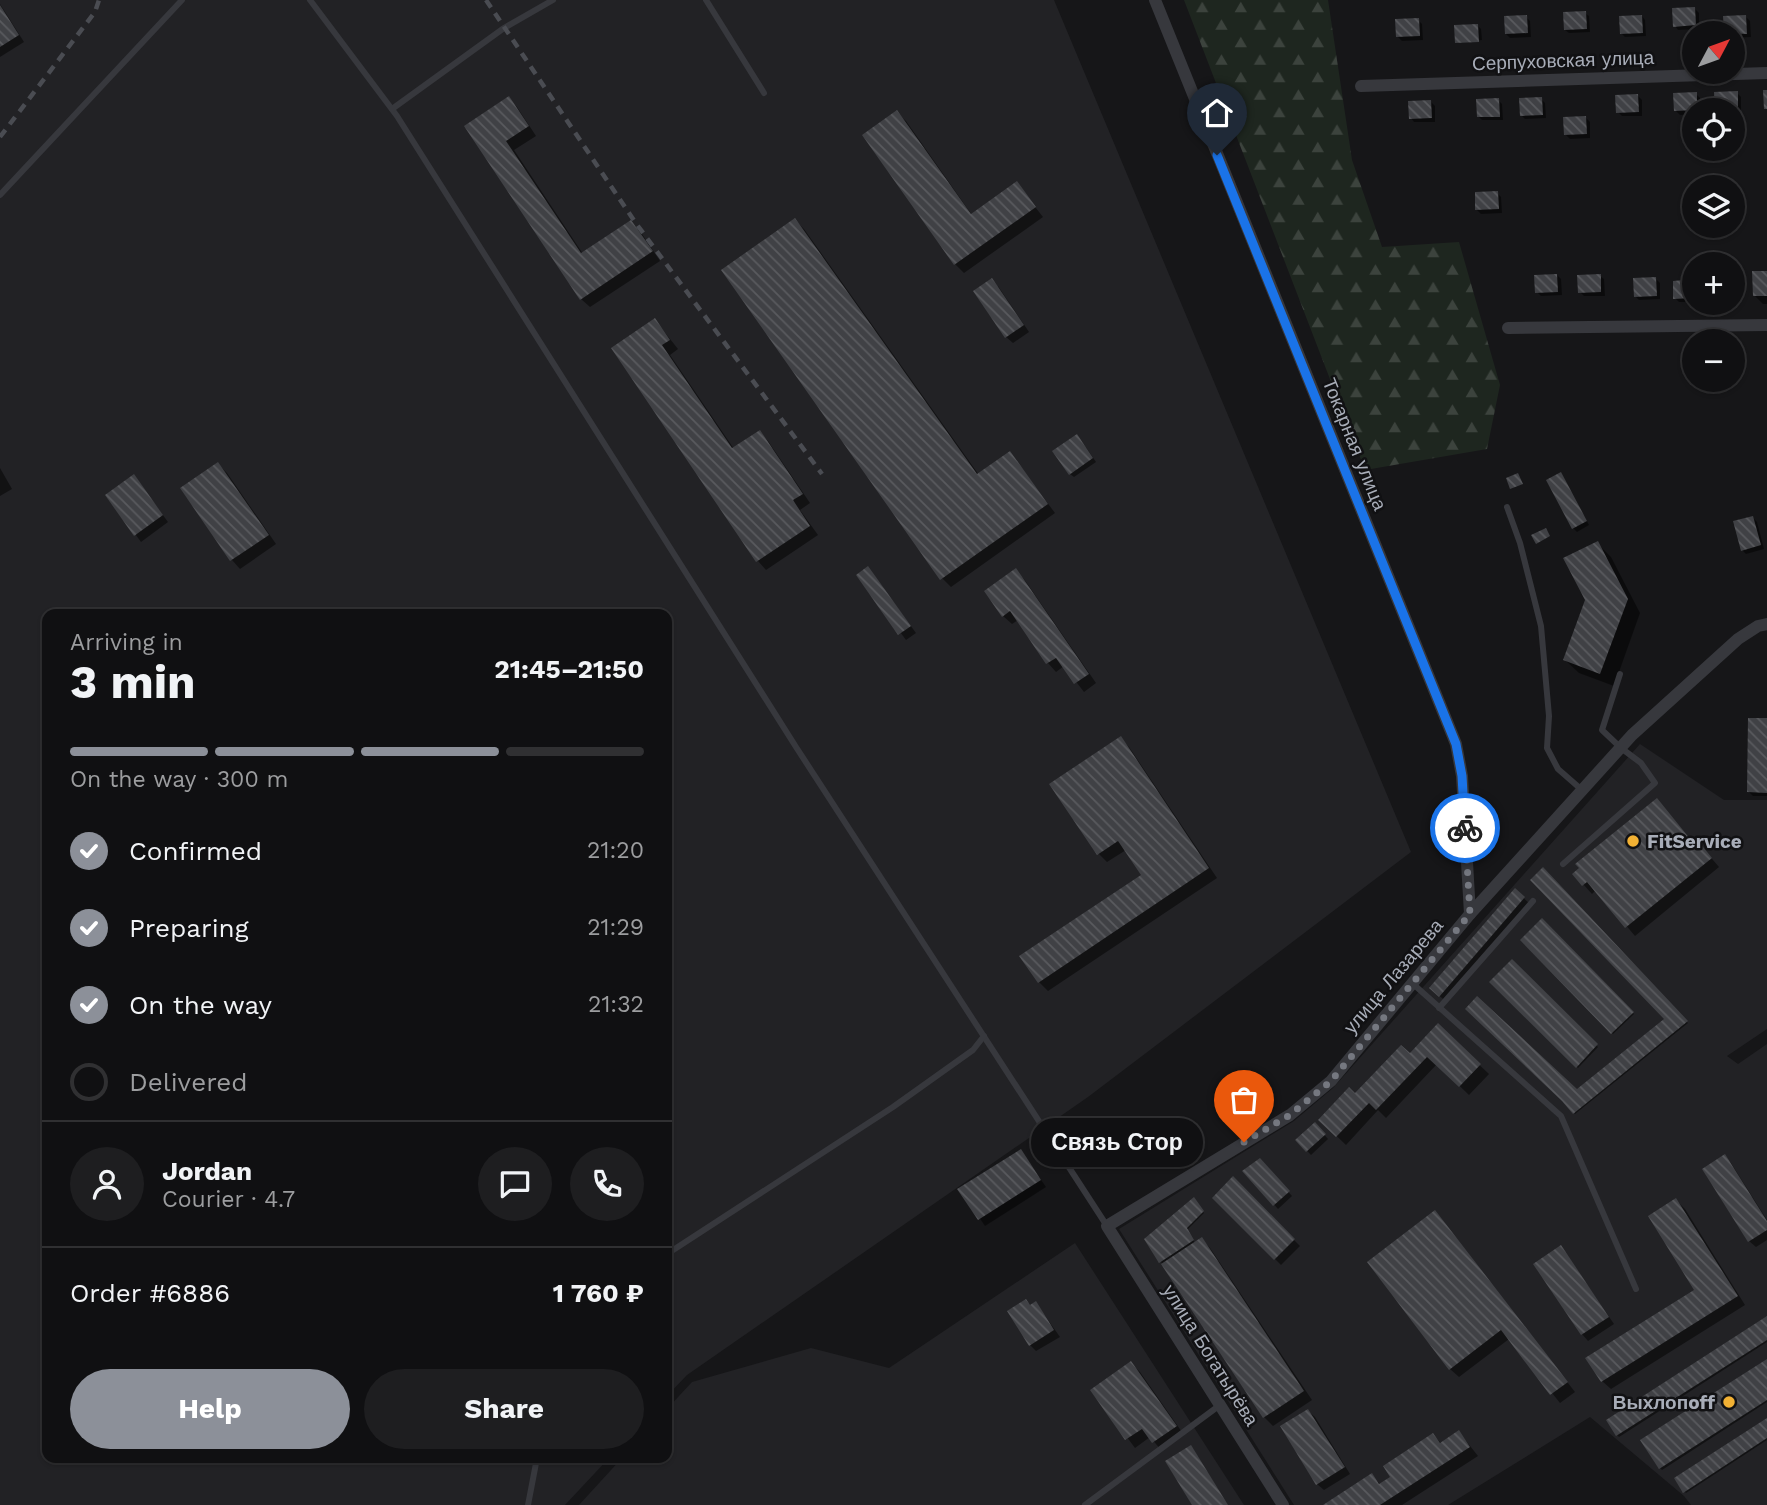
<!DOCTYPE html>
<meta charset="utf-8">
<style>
body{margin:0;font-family:"Work Sans",sans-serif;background:#1e1e20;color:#f1f3f6;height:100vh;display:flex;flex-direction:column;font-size:26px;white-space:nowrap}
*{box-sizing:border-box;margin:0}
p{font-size:23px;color:#9c9d9f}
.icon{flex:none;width:38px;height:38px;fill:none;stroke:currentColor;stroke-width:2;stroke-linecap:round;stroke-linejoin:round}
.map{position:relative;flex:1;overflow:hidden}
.details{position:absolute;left:42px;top:609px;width:630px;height:854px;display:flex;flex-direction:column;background:#101012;border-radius:14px;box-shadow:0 2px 5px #0004,0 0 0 2px #303032}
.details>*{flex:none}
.needle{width:46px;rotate:49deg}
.controls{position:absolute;left:1682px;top:21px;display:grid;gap:14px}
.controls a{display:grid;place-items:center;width:63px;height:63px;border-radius:50%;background:#101012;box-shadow:0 2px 5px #0004,0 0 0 2px #303032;font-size:35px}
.pin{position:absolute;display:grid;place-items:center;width:60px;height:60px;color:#fff;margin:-72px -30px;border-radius:50% 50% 50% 0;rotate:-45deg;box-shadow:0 0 7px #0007}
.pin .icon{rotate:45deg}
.courier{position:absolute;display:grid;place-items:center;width:70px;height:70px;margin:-35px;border:5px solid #1a73e8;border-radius:50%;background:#fff;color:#222;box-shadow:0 2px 9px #0007}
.bubble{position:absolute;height:49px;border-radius:24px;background:#101012;box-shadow:0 2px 5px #0004,0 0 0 2px #303032;font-size:23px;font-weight:700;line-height:49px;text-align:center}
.headline em{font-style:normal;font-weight:700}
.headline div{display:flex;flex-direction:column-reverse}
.headline{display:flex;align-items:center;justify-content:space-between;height:119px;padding:0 28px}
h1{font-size:46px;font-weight:700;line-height:52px}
.bar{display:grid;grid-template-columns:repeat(4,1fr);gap:10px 7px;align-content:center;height:84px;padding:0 28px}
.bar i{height:9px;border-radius:5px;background:#303032}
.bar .active{background:#8c9099}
.bar p{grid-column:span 4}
.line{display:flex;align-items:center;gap:18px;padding:0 28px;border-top:2px solid #303032}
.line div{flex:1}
.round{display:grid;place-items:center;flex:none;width:74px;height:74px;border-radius:37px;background:#1e1e20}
ol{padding:0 28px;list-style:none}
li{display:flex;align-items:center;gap:21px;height:77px}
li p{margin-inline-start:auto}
li .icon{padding:7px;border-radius:50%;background:#8c9099;color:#fff;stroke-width:4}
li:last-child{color:#9c9d9f}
li i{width:38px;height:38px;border:4px solid #303032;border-radius:50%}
.button{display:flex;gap:14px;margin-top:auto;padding:14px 28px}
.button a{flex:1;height:80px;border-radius:42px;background:#8c9099;color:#fff;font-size:28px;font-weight:700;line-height:80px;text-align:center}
.button a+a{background:#1e1e20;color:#f1f3f6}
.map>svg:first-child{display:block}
</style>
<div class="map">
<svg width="1767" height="1505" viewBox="0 0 1767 1505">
<defs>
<pattern id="forest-firs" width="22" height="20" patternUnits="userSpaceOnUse" patternTransform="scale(1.75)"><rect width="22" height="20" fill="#1e261f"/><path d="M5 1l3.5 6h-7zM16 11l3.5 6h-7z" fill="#3c433d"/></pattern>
<pattern id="building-back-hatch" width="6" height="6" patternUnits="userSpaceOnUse" patternTransform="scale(1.75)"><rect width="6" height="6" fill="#404145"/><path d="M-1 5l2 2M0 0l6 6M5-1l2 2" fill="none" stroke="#595a5e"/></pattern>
</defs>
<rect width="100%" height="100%" fill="#161618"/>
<g fill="#222225">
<path d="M0 0H1054L1411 852 1088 1097 687 1375 667 1396V614H47V1458H609L565 1505H0Z"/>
<path d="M1640 744 1724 800H1767V1029L1727 1056 1738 1064 1767 1044V1505H1691L1684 1496 1590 1417 1448 1505H1294L1119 1229 1294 1121 1333 1088Z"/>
<path d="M1075 1243 1244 1505H579L622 1458H667V1409L692 1382 811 1348 889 1368Z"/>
</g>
<path fill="url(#forest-firs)" d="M1184 0H1328L1352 160 1382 247 1459 242 1500 385 1487 449 1365 470Z"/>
<g fill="#0007">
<path d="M0 4 24 42 0 57Z"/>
<path d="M1695 9 1699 13V29L1678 30 1675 26Z"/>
<path d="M1585 13 1589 16 1590 32 1569 33 1565 30Z"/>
<path d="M1642 16 1645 20 1646 36 1625 37 1621 33Z"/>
<path d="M1526 17 1530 21 1531 37 1510 38 1506 34Z"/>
<path d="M1746 17 1750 21 1751 37 1732 38V33H1726L1725 18Z"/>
<path d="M1418 20 1422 24 1423 40 1402 41 1398 37Z"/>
<path d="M1477 25 1481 29 1482 40 1457 42 1456 26Z"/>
<path d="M1737 93 1741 97V113L1717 109Z"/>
<path d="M1696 94 1700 98V110H1694V114L1680 115 1676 111Z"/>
<path d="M1638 96 1642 100V116H1622L1618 112Z"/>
<path d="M508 98 517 107 536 136 514 150 583 254 631 222 640 231 660 261 590 307 581 299 467 126Z"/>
<path d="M1541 99 1545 103 1546 118 1525 119 1521 115Z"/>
<path d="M1498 100 1502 104 1503 120H1482L1478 116Z"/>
<path d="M1431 102 1435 106V122H1414L1411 118Z"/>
<path d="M897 113 906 121 972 215 1017 184 1043 217 964 273 955 264Z"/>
<path d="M1586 118 1590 122V138L1570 139 1566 135Z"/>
<path d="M1497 193 1501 197 1502 213 1481 214 1477 210Z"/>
<path d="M795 220 804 229 979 475 1010 453 1055 513 951 587 942 578Z"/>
<path d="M1767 273V304H1763L1754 295Z"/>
<path d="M1557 275 1561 279 1562 295 1541 296 1537 292Z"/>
<path d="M1600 276 1604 279 1605 296H1584L1580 292Z"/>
<path d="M1656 279 1660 283V299L1639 300 1635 296Z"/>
<path d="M1694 281V302H1679L1675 298Z"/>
<path d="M998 286 1029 332 1013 343 1006 337Z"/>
<path d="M655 320 678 349 670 355 734 449 759 432 768 441 810 503 800 510 818 535 766 570 758 561 613 348Z"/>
<path d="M1081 440 1096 462 1074 477 1070 474Z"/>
<path d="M218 464 227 473 276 544 240 569 232 560 182 489Z"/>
<path d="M0 468 12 489 0 496Z"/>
<path d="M1561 474 1589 525 1577 532 1573 528Z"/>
<path d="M134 476 168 522 141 542 107 495Z"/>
<path d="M1753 518 1757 522 1764 549 1746 554 1742 550Z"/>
<path d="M1597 543 1611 557 1640 613 1614 686 1579 673 1565 660 1587 600Z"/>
<path d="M868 568 916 633 906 640 858 575Z"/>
<path d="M1015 571 1024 579 1096 683 1084 692 1064 666 1056 672 1048 663 1018 620 1012 624 1003 616Z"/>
<path d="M1767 720V796H1753L1749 792Z"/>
<path d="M1121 739 1129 747 1217 878 1048 991 1039 982 1143 875 1126 850 1107 862 1098 853Z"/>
<path d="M1696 846 1707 853 1719 867 1635 936 1596 890 1592 894 1574 874Z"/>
<path d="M1543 870 1688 1023 1575 1114 1564 1100 1666 1019Z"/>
<path d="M1515 890 1530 904 1447 1002 1437 994Z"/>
<path d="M1542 921 1634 1014 1613 1034 1522 940Z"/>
<path d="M1512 962 1598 1047 1578 1068 1492 982Z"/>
<path d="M1438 1026 1489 1074 1469 1095 1437 1064 1386 1118 1378 1110 1346 1145 1320 1120 1410 1055Z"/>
<path d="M1315 1124 1328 1139 1311 1155 1297 1140Z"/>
<path d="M1021 1151 1046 1187 985 1226 960 1189Z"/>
<path d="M1725 1157 1731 1163 1767 1220V1240L1756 1247 1749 1241Z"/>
<path d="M1260 1160 1292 1196 1278 1209 1245 1171Z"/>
<path d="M1233 1179 1300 1246 1281 1265 1214 1198Z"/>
<path d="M1193 1200 1204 1213 1187 1230 1195 1243 1202 1239 1210 1248 1312 1400 1273 1426 1264 1417 1161 1262Z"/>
<path d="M1676 1200 1685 1209 1745 1305 1611 1389 1602 1381 1697 1290Z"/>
<path d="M1435 1212 1575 1392 1560 1403 1509 1339 1459 1377 1450 1369Z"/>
<path d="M1561 1247 1614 1324 1588 1341 1582 1334Z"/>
<path d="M1036 1303 1060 1337 1036 1351 1030 1345 1031 1306Z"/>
<path d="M1767 1319V1342L1619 1437 1617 1435 1608 1420Z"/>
<path d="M1767 1361V1402L1662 1470 1660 1468Z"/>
<path d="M1131 1363 1140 1372 1184 1435 1162 1451 1150 1437 1135 1448 1092 1390Z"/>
<path d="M1308 1411 1315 1417 1350 1474 1324 1490 1317 1484Z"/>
<path d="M1767 1420V1440L1686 1493 1684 1491Z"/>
<path d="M1459 1432 1478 1456 1402 1505H1326L1372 1476 1381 1485 1393 1477 1433 1435 1442 1444Z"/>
</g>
<g fill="url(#building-back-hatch)">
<path d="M0 5 19 35 0 47Z"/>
<path d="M1695 7 1696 25 1673 27 1672 8Z"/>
<path d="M1586 11 1587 29 1564 30 1563 12Z"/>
<path d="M1527 15 1528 33 1505 34 1504 16Z"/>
<path d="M1642 15 1643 33 1620 34 1619 16Z"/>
<path d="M1746 15 1747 34 1724 33 1723 16Z"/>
<path d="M1419 18 1420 36 1396 37 1395 19Z"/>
<path d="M1478 24 1479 42 1455 43 1454 25Z"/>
<path d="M1763 90H1767V109H1764Z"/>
<path d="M1738 91V110H1715L1714 92Z"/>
<path d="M1697 92V110L1674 111 1673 93Z"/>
<path d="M1638 94 1639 112 1616 113 1615 95Z"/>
<path d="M509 96 529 126 506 141 581 253 631 220 653 251 580 300 464 126Z"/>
<path d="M1542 97 1543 115 1520 116 1519 98Z"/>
<path d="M1499 98 1500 117H1477L1476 99Z"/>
<path d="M1431 100 1432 118 1409 119 1408 101Z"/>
<path d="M897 110 971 214 1017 181 1036 207 954 265 862 135Z"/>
<path d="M1586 116 1587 134 1564 135 1563 117Z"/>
<path d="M1498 191 1499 209 1475 210V192Z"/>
<path d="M795 218 977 474 1010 451 1048 504 940 580 721 270Z"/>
<path d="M1752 271H1767V296H1753Z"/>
<path d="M1557 274 1558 292 1535 293 1534 275Z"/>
<path d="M1601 274V292L1578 293 1577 275Z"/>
<path d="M1656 277 1657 296 1634 297 1633 278Z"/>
<path d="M992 278 1024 325 1005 338 973 291Z"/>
<path d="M1694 279V298L1673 299V281Z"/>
<path d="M655 318 670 340 662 345 732 448 760 430 803 494 793 500 810 526 756 562 611 348Z"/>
<path d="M1077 434 1093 458 1069 475 1052 451Z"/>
<path d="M218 462 269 535 230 561 180 488Z"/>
<path d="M1561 472 1587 521 1572 529 1546 480Z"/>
<path d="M1518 473 1523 484 1510 489 1506 478Z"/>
<path d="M134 474 163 515 134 536 105 495Z"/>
<path d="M1753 516 1761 545 1741 551 1733 521Z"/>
<path d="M1546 528 1550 536 1536 544 1531 535Z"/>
<path d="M1598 541 1628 599 1600 674 1563 660 1585 600 1563 558Z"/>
<path d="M868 566 911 626 898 635 856 575Z"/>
<path d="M1016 568 1089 674 1074 684 1056 658 1046 664 1010 611 1002 617 984 591Z"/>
<path d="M1748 718H1767V793L1747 792Z"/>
<path d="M1121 736 1209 868 1038 983 1019 956 1141 875 1118 841 1097 855 1049 784Z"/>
<path d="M1657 798 1695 845 1699 842 1712 858 1625 928 1587 882 1582 886 1572 874 1579 868 1575 864Z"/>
<path d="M1543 867 1688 1021 1573 1114 1562 1101 1465 1009 1477 996 1577 1089 1664 1019 1530 880Z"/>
<path d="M1515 888 1525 897 1439 997 1429 988Z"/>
<path d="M1542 918 1634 1012 1611 1034 1520 940Z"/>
<path d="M1512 959 1598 1044 1576 1068 1489 982Z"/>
<path d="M1438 1023 1481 1064 1459 1087 1427 1057 1376 1110 1369 1103 1336 1137 1318 1120 1349 1087 1355 1093 1401 1045 1410 1053Z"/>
<path d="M1315 1122 1326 1134 1306 1152 1295 1140Z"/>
<path d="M1021 1149 1041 1180 978 1220 957 1189Z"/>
<path d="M1725 1154 1767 1221V1230L1748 1242 1702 1169Z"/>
<path d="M1260 1158 1290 1191 1273 1206 1242 1171Z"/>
<path d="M1233 1176 1295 1239 1274 1260 1212 1198Z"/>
<path d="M1194 1197 1204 1211 1187 1228 1194 1240 1159 1263 1144 1239Z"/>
<path d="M1676 1198 1738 1296 1601 1382 1585 1358 1694 1290 1648 1216Z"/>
<path d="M1435 1210 1568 1382 1550 1395 1501 1330 1449 1370 1367 1262Z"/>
<path d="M1202 1237 1304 1391 1263 1418 1161 1264Z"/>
<path d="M1561 1245 1609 1317 1581 1335 1533 1264Z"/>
<path d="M1026 1299 1030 1305 1036 1301 1054 1330 1029 1346 1007 1311Z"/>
<path d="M1767 1316V1340L1616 1436 1606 1420Z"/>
<path d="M1767 1359V1400L1659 1469 1640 1440Z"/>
<path d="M1131 1361 1177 1426 1152 1443 1142 1429 1125 1440 1090 1390Z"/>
<path d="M1308 1409 1345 1467 1316 1485 1280 1426Z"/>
<path d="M1767 1418V1438L1683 1493 1674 1478Z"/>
<path d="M1459 1430 1470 1447 1380 1505H1323L1372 1473 1379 1484 1390 1477 1383 1466 1433 1433 1440 1443Z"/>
<path d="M1191 1445 1228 1505H1192L1165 1461Z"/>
</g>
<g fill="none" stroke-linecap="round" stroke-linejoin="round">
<g stroke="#37383d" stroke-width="6">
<path d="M310 0 397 116 796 747 1107 1226"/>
<path d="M706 0 764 93"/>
<path d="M392 109 504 28 553 0"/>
<path d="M0 195 182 0"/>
<path d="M1507 507 1520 543 1541 626 1549 716 1547 748 1558 769 1582 790"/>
<path d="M1563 864 1655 783 1641 763 1621 748 1602 730 1620 674"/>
<path d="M1412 983 1561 1116 1636 1289"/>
<path d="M1439 1008 1533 901"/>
<path d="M667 1254 893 1107 973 1050 984 1036"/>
<path d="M528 1505 537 1458"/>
<path d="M1085 1505 1220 1405"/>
</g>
<g stroke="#37383d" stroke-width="12">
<path d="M1155 0 1456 744 1462 776 1470 914"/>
<path d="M1361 86 1767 73"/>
<path d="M1508 328 1767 325"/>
<path d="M1283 1505 1107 1226 1290 1115 1331 1081 1470 914 1632 735 1738 639 1758 626 1767 624"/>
</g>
<g stroke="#4a4c52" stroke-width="4.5" stroke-dasharray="9 7" stroke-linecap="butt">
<path d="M486 0 635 222 822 474"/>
<path d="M0 137 95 12 99 0"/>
</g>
</g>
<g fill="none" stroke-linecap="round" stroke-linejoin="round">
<path stroke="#757880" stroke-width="7" stroke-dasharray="0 12.6" d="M1244 1142 1290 1115 1331 1081 1470 914 1465 828"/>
<path stroke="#1a73e8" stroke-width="9" d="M1217 155 1456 744 1462 776 1465 828"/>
</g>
<g fill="#f2b134" stroke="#111113" stroke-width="2.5">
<circle cx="1633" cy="841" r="7"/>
<circle cx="1729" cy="1402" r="7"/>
</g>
<g text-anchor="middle" stroke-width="5" stroke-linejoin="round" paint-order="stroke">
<g font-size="19" fill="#a8adb8" stroke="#111113">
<text transform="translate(1563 60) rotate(-2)" y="7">Серпуховская улица</text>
<text transform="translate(1355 444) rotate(68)" y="7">Токарная улица</text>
<text transform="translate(1393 976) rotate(-50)" y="7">улица Лазарева</text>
<text transform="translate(1211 1355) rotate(58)" y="7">улица Богатырёва</text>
</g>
<g font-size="19" font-weight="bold" fill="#a8adb8" stroke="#111113" text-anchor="start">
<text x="1647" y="848">FitService</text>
<text x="1715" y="1409" text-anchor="end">Выхлопoff</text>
</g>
</g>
</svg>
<div class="controls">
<a><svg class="needle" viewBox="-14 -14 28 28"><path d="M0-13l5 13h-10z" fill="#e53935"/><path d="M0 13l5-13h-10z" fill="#9c9d9f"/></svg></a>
<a><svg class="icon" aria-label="locate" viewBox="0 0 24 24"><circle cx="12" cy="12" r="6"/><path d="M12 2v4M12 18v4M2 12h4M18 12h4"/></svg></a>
<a><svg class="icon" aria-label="layers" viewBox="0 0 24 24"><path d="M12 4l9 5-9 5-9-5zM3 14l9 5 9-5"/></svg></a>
<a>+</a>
<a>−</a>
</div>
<div class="pin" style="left:1244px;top:1142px;background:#ea580c"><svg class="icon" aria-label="bag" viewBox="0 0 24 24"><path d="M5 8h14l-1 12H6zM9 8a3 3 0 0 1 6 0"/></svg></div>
<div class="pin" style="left:1217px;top:155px;background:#1f2937"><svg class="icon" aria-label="home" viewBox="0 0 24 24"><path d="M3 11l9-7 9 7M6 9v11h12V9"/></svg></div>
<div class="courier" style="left:1465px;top:828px"><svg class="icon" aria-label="bike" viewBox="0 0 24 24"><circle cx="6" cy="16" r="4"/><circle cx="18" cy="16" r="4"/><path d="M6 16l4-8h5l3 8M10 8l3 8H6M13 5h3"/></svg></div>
<div class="bubble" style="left:1031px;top:1118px;width:172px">Связь Стор</div>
<section class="details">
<div class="headline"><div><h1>3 min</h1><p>Arriving in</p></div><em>21:45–21:50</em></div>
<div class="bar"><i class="active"></i><i class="active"></i><i class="active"></i><i></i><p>On the way · 300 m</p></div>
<ol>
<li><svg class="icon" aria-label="check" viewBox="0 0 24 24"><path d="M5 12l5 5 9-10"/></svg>Confirmed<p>21:20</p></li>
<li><svg class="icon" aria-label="check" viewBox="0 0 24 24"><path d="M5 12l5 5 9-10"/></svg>Preparing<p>21:29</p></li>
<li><svg class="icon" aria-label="check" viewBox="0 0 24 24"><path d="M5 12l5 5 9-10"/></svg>On the way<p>21:32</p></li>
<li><i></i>Delivered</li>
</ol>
<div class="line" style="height:126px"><a class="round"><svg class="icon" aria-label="person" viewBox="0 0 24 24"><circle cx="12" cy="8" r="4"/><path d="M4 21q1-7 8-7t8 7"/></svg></a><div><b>Jordan</b><p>Courier · 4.7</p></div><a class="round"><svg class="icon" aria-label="chat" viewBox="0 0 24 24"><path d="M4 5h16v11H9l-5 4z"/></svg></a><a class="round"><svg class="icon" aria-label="phone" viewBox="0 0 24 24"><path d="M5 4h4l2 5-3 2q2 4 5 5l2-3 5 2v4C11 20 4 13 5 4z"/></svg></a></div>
<div class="line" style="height:91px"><div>Order #6886</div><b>1 760 ₽</b></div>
<div class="button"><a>Help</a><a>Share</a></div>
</section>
</div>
